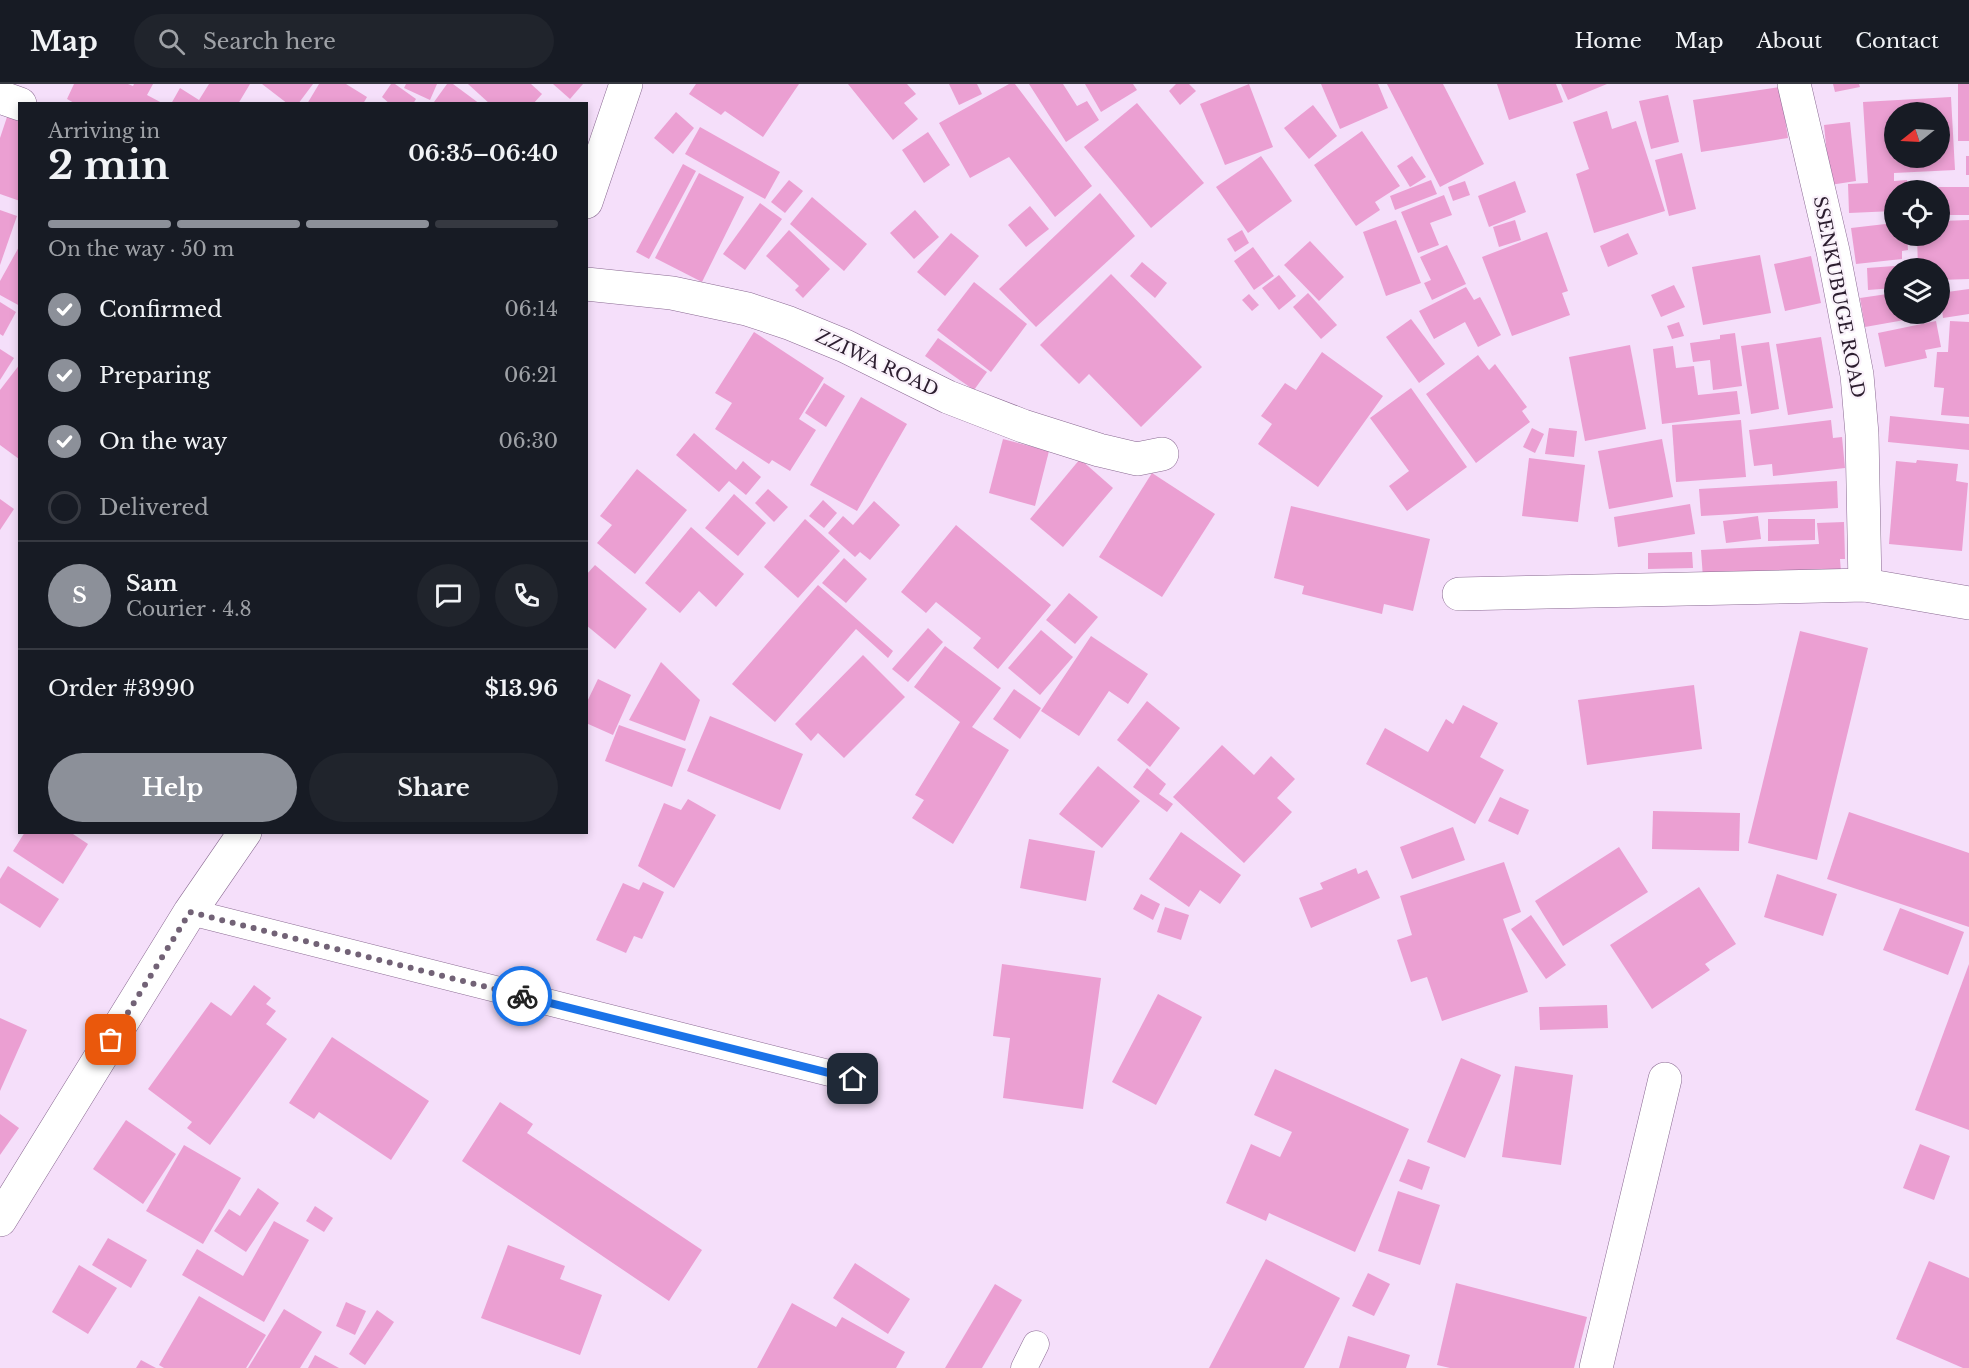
<!DOCTYPE html>
<meta charset="utf-8">
<style>
body{margin:0;font-family:"Libre Baskerville",serif;background:#20242c;color:#f1f3f6;height:100vh;display:flex;flex-direction:column;font-size:22px;white-space:nowrap}
*{box-sizing:border-box;margin:0}
p{font-size:20px;color:#9ea1a6}
.icon{flex:none;width:33px;height:33px;fill:none;stroke:currentColor;stroke-width:2;stroke-linecap:round;stroke-linejoin:round}
.map{position:relative;flex:1;overflow:hidden}
.panel{position:absolute;left:18px;top:18px;width:570px;height:732px;display:flex;flex-direction:column;background:#171b24;border-radius:0px;box-shadow:0 3px 9px #0003}
.panel>*{flex:none}
.needle{width:39px;rotate:252deg}
.controls{position:absolute;left:1884px;top:18px;display:grid;gap:12px}
.controls a{display:grid;place-items:center;width:66px;height:66px;border-radius:50%;background:#171b24;box-shadow:0 3px 9px #0003;font-size:30px}
.pin{position:absolute;display:grid;place-items:center;width:51px;height:51px;color:#fff;margin:-26px;border-radius:12px;box-shadow:0 3px 9px #0006}
.courier{position:absolute;display:grid;place-items:center;width:60px;height:60px;margin:-30px;border:4px solid #1a73e8;border-radius:50%;background:#fff;color:#222;box-shadow:0 2px 8px #0007}
.summary em{font-style:normal;font-weight:700}
.summary div{display:flex;flex-direction:column-reverse}
.summary{display:flex;align-items:center;justify-content:space-between;height:102px;padding:0 30px}
h1{font-size:39px;font-weight:700;line-height:45px}
.bar{display:grid;grid-template-columns:repeat(4,1fr);gap:9px 6px;align-content:center;height:72px;padding:0 30px}
.bar i{height:8px;border-radius:4px;background:#363941}
.bar .on{background:#8c9099}
.bar p{grid-column:span 4}
.line{display:flex;align-items:center;gap:15px;padding:0 30px;border-top:2px solid #363941}
.line div{flex:1}
.round{display:grid;place-items:center;flex:none;width:63px;height:63px;border-radius:32px;background:#20242c}
ol{padding:0 30px;list-style:none}
li{display:flex;align-items:center;gap:18px;height:66px}
li p{margin-inline-start:auto}
li .icon{padding:6px;border-radius:50%;background:#8c9099;color:#fff;stroke-width:4}
li:last-child{color:#9ea1a6}
li i{width:33px;height:33px;border:3px solid #363941;border-radius:50%}
.primary-button{display:flex;gap:12px;margin-top:auto;padding:12px 30px}
.primary-button a{flex:1;height:69px;border-radius:36px;background:#8c9099;color:#fff;font-size:24px;font-weight:700;line-height:69px;text-align:center}
.primary-button a+a{background:#20242c;color:#f1f3f6}
header{display:flex;align-items:center;gap:36px;box-sizing:border-box;height:84px;padding:0 30px;background:#171b24;border-bottom:2px solid #363941}
header strong{font-size:28px}
nav{display:flex;gap:33px;margin-inline-start:auto;font-size:21px}
.search{width:420px;height:54px;background:#20242c;display:flex;align-items:center;gap:15px;box-sizing:border-box;padding:0 21px;border-radius:33px;color:#9ea1a6;font-size:22px}
.map>svg:first-child{display:block}
</style>
<header>
<strong>Map</strong>
<div class="search"><svg class="icon" aria-label="search" viewBox="0 0 24 24"><circle cx="10" cy="10" r="6"/><path d="M15 15l6 6"/></svg>Search here</div>
<nav><a>Home</a><a>Map</a><a>About</a><a>Contact</a></nav>
</header>
<div class="map">
<svg width="1969" height="1284" viewBox="0 0 1969 1284">
<rect width="100%" height="100%" fill="#f5dffa"/>
<g fill="#eb9fd2" fill-rule="evenodd">
<path d="M74 0H128L133 2 134 0H153L147 11 164 20H76L67 15Z"/>
<path d="M209 0H250L238 20H171L180 4 199 16Z"/>
<path d="M262 0H313L298 20H288Z"/>
<path d="M319 0H346L367 13 363 20H307Z"/>
<path d="M391 0H395L416 15 413 20H390L382 13Z"/>
<path d="M406 0H437L430 16 404 4Z"/>
<path d="M447 0H453L480 20H436L434 18Z"/>
<path d="M468 0H531L542 10 533 20H490Z"/>
<path d="M553 0H583L570 15Z"/>
<path d="M696 0H799L763 53 725 27 721 31 689 10Z"/>
<path d="M848 0H907L916 10 904 19 918 35 893 56Z"/>
<path d="M949 0H977L982 10 959 21Z"/>
<path d="M1009 0H1015L1092 102 1055 133 1009 73 970 94 939 39Z"/>
<path d="M1029 0H1063L1077 22 1087 17 1099 36 1066 58Z"/>
<path d="M1085 0H1133L1137 6 1101 28Z"/>
<path d="M1176 0H1189L1196 7 1180 21 1169 7Z"/>
<path d="M1249 0 1273 63 1225 81 1200 20Z"/>
<path d="M1321 0H1378L1388 24 1340 45Z"/>
<path d="M1387 0H1443L1484 80 1440 103Z"/>
<path d="M1497 0H1556L1563 18 1509 36Z"/>
<path d="M1561 0H1607L1568 16Z"/>
<path d="M1833 0H1859L1860 3 1835 8Z"/>
<rect x="1958" y="0" width="11" height="57"/>
<path d="M1780 3 1788 54 1701 68 1693 16Z"/>
<path d="M1668 11 1679 58 1651 65 1639 17Z"/>
<path d="M1951 13 1955 86 1894 89V97L1907 96 1908 106H1894V127L1849 129 1848 100 1868 99 1863 18ZM1894 28H1940V74H1894Z"/>
<path d="M1137 19 1204 99 1151 144 1084 63Z"/>
<path d="M1313 21 1337 52 1309 75 1284 44Z"/>
<path d="M10 24 20 27V117L0 110V54Z"/>
<path d="M1607 27 1612 45 1636 37 1665 127 1594 149 1576 90 1589 85 1573 38Z"/>
<path d="M676 28 694 44 673 70 654 54Z"/>
<path d="M1850 38 1856 97 1830 101 1824 41Z"/>
<path d="M700 43 780 88 765 115 685 70Z"/>
<path d="M1362 47 1400 102 1375 118 1380 126 1356 142 1314 81Z"/>
<path d="M928 48 950 81 924 99 902 66Z"/>
<path d="M1682 69 1696 125 1669 132 1655 76Z"/>
<path d="M1261 72 1292 117 1248 149 1216 103Z"/>
<path d="M1412 72 1426 93 1410 103 1397 82Z"/>
<rect x="1966" y="72" width="3" height="19"/>
<path d="M683 80 696 87 649 175 636 168Z"/>
<path d="M699 89 744 113 702 198 655 174Z"/>
<path d="M789 96 803 107 785 129 771 118Z"/>
<path d="M1431 96 1437 110 1395 126 1390 112Z"/>
<path d="M1465 97 1470 111 1453 117 1448 103Z"/>
<path d="M1515 97 1526 128 1489 143 1478 112Z"/>
<path d="M1920 103H1969V131H1940V106H1920Z"/>
<path d="M1100 109 1135 152 1036 243 999 205Z"/>
<path d="M1444 111 1452 131 1430 139 1439 161 1418 169 1401 128Z"/>
<path d="M812 113 867 160 844 187 790 140Z"/>
<path d="M760 119 782 135 745 186 723 170Z"/>
<path d="M1030 122 1049 145 1026 163 1008 141Z"/>
<path d="M0 126 17 132 0 181Z"/>
<path d="M915 126 939 153 914 175 890 149Z"/>
<path d="M1396 136 1421 199 1386 212 1363 148Z"/>
<path d="M1515 136 1521 156 1499 163 1493 143Z"/>
<path d="M1969 136V195L1940 196V184H1918L1917 152H1940V137Z"/>
<path d="M1894 139V152H1907L1908 166 1902 167V175L1856 180 1851 144Z"/>
<path d="M789 146 830 185 803 214 795 206 799 202 766 172Z"/>
<path d="M1242 146 1249 159 1235 168 1227 155Z"/>
<path d="M1547 148 1568 207 1562 209 1570 231 1512 252 1482 173Z"/>
<path d="M951 149 979 172 945 212 917 188Z"/>
<path d="M1628 149 1638 170 1608 183 1600 162Z"/>
<path d="M1310 157 1344 193 1319 217 1284 181Z"/>
<path d="M20 161V222L0 211V197Z"/>
<path d="M1447 161 1466 200 1432 216 1424 199 1431 196 1420 173Z"/>
<path d="M1253 163 1274 192 1254 206 1234 177Z"/>
<path d="M1760 171 1771 229 1703 241 1692 183Z"/>
<path d="M1811 172 1821 219 1785 227 1774 180Z"/>
<path d="M1142 178 1167 199 1155 214 1130 192Z"/>
<path d="M1908 181V184H1894V204L1868 206 1867 184Z"/>
<path d="M1111 190 1202 283 1141 343 1089 290 1079 300 1040 261Z"/>
<path d="M1279 191 1296 212 1279 226 1262 204Z"/>
<path d="M974 198 1027 240 991 288 937 246Z"/>
<path d="M1674 201 1685 223 1661 233 1651 211Z"/>
<path d="M1466 203 1474 216 1480 213 1501 251 1478 263 1465 238 1434 255 1419 227Z"/>
<path d="M1969 205V230L1943 234 1940 209Z"/>
<path d="M1308 209 1337 241 1321 255 1293 223Z"/>
<path d="M1894 209V230H1927V232L1865 243 1860 214Z"/>
<path d="M1249 210 1259 221 1252 227 1242 216Z"/>
<path d="M0 218 16 228 3 252 0 250Z"/>
<path d="M1411 235 1445 280 1419 299 1386 253Z"/>
<path d="M1936 237 1941 263 1925 266 1927 274 1885 283 1878 249Z"/>
<path d="M1950 237 1969 238V333L1941 331 1944 304 1934 303 1937 268H1948Z"/>
<path d="M1679 238 1684 252 1672 255 1667 242Z"/>
<path d="M754 248 824 294 799 335 816 346 790 387 772 376 769 380 715 345 732 319 715 309Z"/>
<path d="M1735 249 1742 302 1713 306 1710 276 1693 278 1690 259 1720 255V251Z"/>
<path d="M1821 253 1833 324 1788 331 1776 260Z"/>
<path d="M938 254 987 288 974 306 925 272Z"/>
<path d="M1769 258 1779 325 1751 330 1741 262Z"/>
<path d="M1630 261 1646 345 1585 357 1569 273Z"/>
<path d="M1673 262 1676 284 1694 282 1698 311 1737 307 1740 330 1662 340 1653 265Z"/>
<path d="M0 265 14 274 0 296Z"/>
<path d="M1322 268 1383 312 1318 403 1258 360 1272 340 1261 332 1285 299 1296 306Z"/>
<path d="M1478 271 1489 286 1495 280 1527 323 1522 327 1530 338 1476 379 1426 310Z"/>
<path d="M20 280V374L19 375 0 361V306Z"/>
<path d="M824 299 845 312 826 343 805 329Z"/>
<path d="M1411 304 1467 383 1407 427 1389 402 1409 387 1370 334Z"/>
<path d="M861 313 907 340 857 427 810 401Z"/>
<path d="M1890 332 1969 340V366L1888 358Z"/>
<path d="M1741 336 1746 393 1676 398 1672 341Z"/>
<path d="M1831 336 1833 354 1842 353 1845 384 1773 392 1772 380 1754 382 1749 346Z"/>
<path d="M1532 344 1544 350 1535 369 1523 363Z"/>
<path d="M1549 344 1577 347 1574 373 1545 370Z"/>
<path d="M694 349 736 386 743 377 761 393 746 411 729 397 719 408 676 371Z"/>
<path d="M1003 355 1049 367 1035 422 989 409Z"/>
<path d="M1662 355 1673 413 1609 425 1598 367Z"/>
<path d="M1529 374 1585 381 1578 438 1522 432Z"/>
<path d="M1080 375 1113 404 1063 463 1030 435Z"/>
<path d="M1917 376 1958 380 1956 397 1968 399 1962 467 1889 460 1896 377 1916 379Z"/>
<path d="M637 385 687 426 635 490 597 459 612 441 600 432Z"/>
<path d="M1152 389 1215 430 1162 513 1099 473Z"/>
<path d="M1837 397 1838 424 1701 432 1699 405Z"/>
<path d="M768 405 788 423 774 438 755 419Z"/>
<path d="M734 410 766 439 738 472 705 444Z"/>
<path d="M0 415 14 425 0 446Z"/>
<path d="M823 416 837 429 824 444 809 432Z"/>
<path d="M874 417 900 441 870 476 860 468 855 473 828 449 843 432 853 441Z"/>
<path d="M1690 420 1695 450 1618 463 1614 433Z"/>
<path d="M1291 422 1430 455 1413 527 1384 520 1382 530 1302 510 1304 502 1274 494Z"/>
<path d="M1758 432 1761 455 1726 459 1723 437Z"/>
<path d="M805 435 840 467 798 514 764 483Z"/>
<path d="M1768 435H1815V456L1768 457Z"/>
<path d="M1844 438 1845 475H1840L1841 488 1703 494 1701 466 1819 460 1817 439Z"/>
<path d="M956 441 1051 521 998 585 973 564 981 554 936 518 926 529 901 508Z"/>
<path d="M691 443 744 490 716 523 699 507 680 529 645 499Z"/>
<path d="M1692 468 1693 484 1648 485V469Z"/>
<path d="M844 474 867 495 846 519 822 499Z"/>
<path d="M595 481 647 525 615 565 586 541V491Z"/>
<path d="M818 501 893 567 888 574 856 545 775 638 732 600Z"/>
<path d="M1069 509 1098 533 1075 560 1046 536Z"/>
<path d="M928 544 943 558 908 598 892 585Z"/>
<path d="M1041 546 1073 573 1040 611 1008 584Z"/>
<path d="M1800 547 1868 564 1817 776 1748 759Z"/>
<path d="M1091 552 1148 590 1128 620 1109 607 1079 652 1041 627Z"/>
<path d="M945 562 1001 604 972 643 1009 666 953 760 912 734 924 716 915 711 960 638 914 603Z"/>
<path d="M863 571 905 613 844 674 818 649 811 657 795 640Z"/>
<path d="M661 578 700 616 685 657 629 636Z"/>
<path d="M598 595 631 611 613 651 586 639V620Z"/>
<path d="M1694 601 1702 665 1587 681 1578 616Z"/>
<path d="M1014 605 1041 624 1020 655 993 635Z"/>
<path d="M1147 617 1180 644 1150 683 1117 656Z"/>
<path d="M1463 621 1498 639 1480 673 1504 686 1475 740 1366 680 1385 644 1428 668 1446 635 1453 640Z"/>
<path d="M710 632 803 670 780 726 687 687Z"/>
<path d="M619 641 686 665 672 703 605 677Z"/>
<path d="M1222 661 1254 691 1271 672 1295 695 1277 714 1292 728 1244 779 1173 713Z"/>
<path d="M1098 682 1140 717 1102 764 1059 730Z"/>
<path d="M1147 684 1166 700 1159 710 1173 720 1167 728 1133 703Z"/>
<path d="M1500 713 1529 726 1518 751 1488 737Z"/>
<path d="M688 715 716 731 674 804 638 782 664 719 681 726Z"/>
<path d="M1653 727 1740 729 1739 767 1652 765Z"/>
<path d="M1849 728 1969 769V843L1827 795Z"/>
<path d="M1453 743 1465 776 1412 795 1400 763Z"/>
<path d="M25 748H70L88 760 63 800 13 767Z"/>
<path d="M1181 748 1241 791 1220 820 1200 806 1189 823 1149 795Z"/>
<path d="M1029 755 1095 767 1086 817 1020 804Z"/>
<path d="M1619 763 1648 808 1563 862 1535 817Z"/>
<path d="M1504 778 1521 828 1503 835 1528 908 1442 937 1427 893 1411 898 1397 856 1412 851 1400 812Z"/>
<path d="M8 782 59 815 40 844 0 819V795Z"/>
<path d="M1356 784 1358 790 1367 786 1380 814 1311 844 1299 814 1323 805 1320 799Z"/>
<path d="M1777 790 1837 810 1823 852 1764 833Z"/>
<path d="M643 798 664 808 642 855 634 852 626 869 596 856 623 799 639 806Z"/>
<path d="M1699 803 1736 860 1705 880 1710 886 1652 925 1610 861Z"/>
<path d="M1141 810 1160 820 1153 836 1133 825Z"/>
<path d="M1165 823 1189 831 1181 856 1157 848Z"/>
<path d="M1900 824 1964 848 1948 891 1883 866Z"/>
<path d="M1531 831 1566 881 1546 895 1511 845Z"/>
<path d="M1002 880 1101 894 1083 1025 1003 1014 1010 954 993 952Z"/>
<path d="M1969 880V1046L1915 1026Z"/>
<path d="M254 901 271 914 266 920 276 927 266 940 287 955 210 1061 187 1044 192 1038 148 1005 211 918 231 932Z"/>
<path d="M1158 910 1202 933 1156 1021 1112 998Z"/>
<path d="M1607 921 1608 944 1540 946 1539 923Z"/>
<path d="M0 934 27 946 0 1007Z"/>
<path d="M332 953 429 1017 391 1076 319 1028 314 1035 289 1019Z"/>
<path d="M1461 974 1501 991 1465 1074 1427 1058Z"/>
<path d="M1515 982 1573 991 1561 1081 1502 1073Z"/>
<path d="M1275 985 1409 1045 1355 1168 1269 1129 1266 1137 1226 1119 1251 1060 1280 1073 1292 1048 1254 1031Z"/>
<path d="M500 1018 533 1040 527 1049 702 1166 669 1217 462 1077Z"/>
<path d="M0 1030 19 1044 0 1071Z"/>
<path d="M126 1036 176 1070 143 1120 93 1085Z"/>
<path d="M1920 1060 1950 1072 1934 1116 1903 1104Z"/>
<path d="M184 1061 241 1094 203 1160 146 1127Z"/>
<path d="M1408 1075 1430 1083 1422 1106 1399 1097Z"/>
<path d="M258 1104 279 1119 246 1168 214 1147 229 1125 240 1132Z"/>
<path d="M1398 1107 1440 1121 1420 1181 1378 1167Z"/>
<path d="M315 1122 333 1134 324 1148 306 1137Z"/>
<path d="M274 1137 309 1156 264 1238 182 1191 197 1165 243 1192Z"/>
<path d="M108 1154 147 1176 131 1204 92 1181Z"/>
<path d="M508 1161 565 1182 560 1195 602 1211 580 1271 481 1234Z"/>
<path d="M1266 1175 1340 1214 1304 1284H1209Z"/>
<path d="M1929 1177 1969 1194V1284H1963L1896 1255Z"/>
<path d="M855 1179 910 1215 888 1250 833 1214Z"/>
<path d="M79 1181 117 1204 88 1250 52 1228Z"/>
<path d="M1368 1189 1390 1200 1374 1232 1352 1222Z"/>
<path d="M1456 1199 1587 1233 1574 1284H1450L1437 1281Z"/>
<path d="M995 1200 1022 1216 982 1284H945Z"/>
<path d="M199 1212 266 1251 246 1284H164L159 1281Z"/>
<path d="M346 1218 366 1227 355 1251 336 1242Z"/>
<path d="M792 1219 836 1243 842 1233 905 1268 896 1284H757Z"/>
<path d="M284 1225 322 1248 300 1284H248Z"/>
<path d="M377 1226 394 1238 365 1281 349 1270Z"/>
<path d="M1348 1252 1410 1271 1406 1284H1339Z"/>
<path d="M315 1271 339 1284H308Z"/>
<path d="M141 1276 156 1284H136Z"/>
</g>
<g fill="none" stroke-linecap="round" stroke-linejoin="round">
<defs>
<g id="service">
<path d="M190 828 853 995"/>
<path d="M1024 1284 1036 1260"/>
</g>
<g id="minor">
<path d="M1794 0 1833 167 1857 291 1862 350 1865 501"/>
<path d="M0 13 20 20"/>
<path d="M586 118 626 0"/>
<path d="M586 200 672 209 747 225 789 239 845 262 948 313 1023 342 1099 366 1137 375 1162 370"/>
<path d="M1459 510 1865 501 1969 519"/>
<path d="M0 1136 190 828 245 748"/>
<path d="M1596 1284 1665 995"/>
</g>
</defs>
<use href="#service" stroke="#8a6a92" stroke-width="27"/>
<use href="#minor" stroke="#8a6a92" stroke-width="34"/>
<use href="#service" stroke="#fff" stroke-width="26"/>
<use href="#minor" stroke="#fff" stroke-width="33"/>
</g>
<g fill="none" stroke-linecap="round" stroke-linejoin="round">
<path stroke="#726276" stroke-width="6" stroke-dasharray="0 10.8" d="M111 956 190 828 522 912"/>
<path stroke="#1a73e8" stroke-width="8" d="M522 912 853 995"/>
</g>
<g text-anchor="middle" stroke-width="4.5" stroke-linejoin="round" paint-order="stroke">
<g font-size="18" fill="#2c1e2f" stroke="#faf2fb">
<text transform="translate(1839 213) rotate(79)" y="6">SSENKUBUGE ROAD</text>
<text transform="translate(877 279) rotate(25)" y="6">ZZIWA ROAD</text>
</g>
</g>
</svg>
<div class="controls">
<a><svg class="needle" viewBox="-14 -14 28 28"><path d="M0-13l5 13h-10z" fill="#e53935"/><path d="M0 13l5-13h-10z" fill="#9ea1a6"/></svg></a>
<a><svg class="icon" aria-label="locate" viewBox="0 0 24 24"><circle cx="12" cy="12" r="6"/><path d="M12 2v4M12 18v4M2 12h4M18 12h4"/></svg></a>
<a><svg class="icon" aria-label="layers" viewBox="0 0 24 24"><path d="M12 4l9 5-9 5-9-5zM3 14l9 5 9-5"/></svg></a>
</div>
<div class="pin" style="left:111px;top:956px;background:#ea580c"><svg class="icon" aria-label="bag" viewBox="0 0 24 24"><path d="M5 8h14l-1 12H6zM9 8a3 3 0 0 1 6 0"/></svg></div>
<div class="pin" style="left:853px;top:995px;background:#1f2937"><svg class="icon" aria-label="home" viewBox="0 0 24 24"><path d="M3 11l9-7 9 7M6 9v11h12V9"/></svg></div>
<div class="courier" style="left:522px;top:912px"><svg class="icon" aria-label="bike" viewBox="0 0 24 24"><circle cx="6" cy="16" r="4"/><circle cx="18" cy="16" r="4"/><path d="M6 16l4-8h5l3 8M10 8l3 8H6M13 5h3"/></svg></div>
<section class="panel">
<div class="summary"><div><h1>2 min</h1><p>Arriving in</p></div><em>06:35–06:40</em></div>
<div class="bar"><i class="on"></i><i class="on"></i><i class="on"></i><i></i><p>On the way · 50 m</p></div>
<ol>
<li><svg class="icon" aria-label="check" viewBox="0 0 24 24"><path d="M5 12l5 5 9-10"/></svg>Confirmed<p>06:14</p></li>
<li><svg class="icon" aria-label="check" viewBox="0 0 24 24"><path d="M5 12l5 5 9-10"/></svg>Preparing<p>06:21</p></li>
<li><svg class="icon" aria-label="check" viewBox="0 0 24 24"><path d="M5 12l5 5 9-10"/></svg>On the way<p>06:30</p></li>
<li><i></i>Delivered</li>
</ol>
<div class="line" style="height:108px"><b class="round" style="background:#8c9099;color:#fff">S</b><div><b>Sam</b><p>Courier · 4.8</p></div><a class="round"><svg class="icon" aria-label="chat" viewBox="0 0 24 24"><path d="M4 5h16v11H9l-5 4z"/></svg></a><a class="round"><svg class="icon" aria-label="phone" viewBox="0 0 24 24"><path d="M5 4h4l2 5-3 2q2 4 5 5l2-3 5 2v4C11 20 4 13 5 4z"/></svg></a></div>
<div class="line" style="height:78px"><div>Order #3990</div><b>$13.96</b></div>
<div class="primary-button"><a>Help</a><a>Share</a></div>
</section>
</div>
